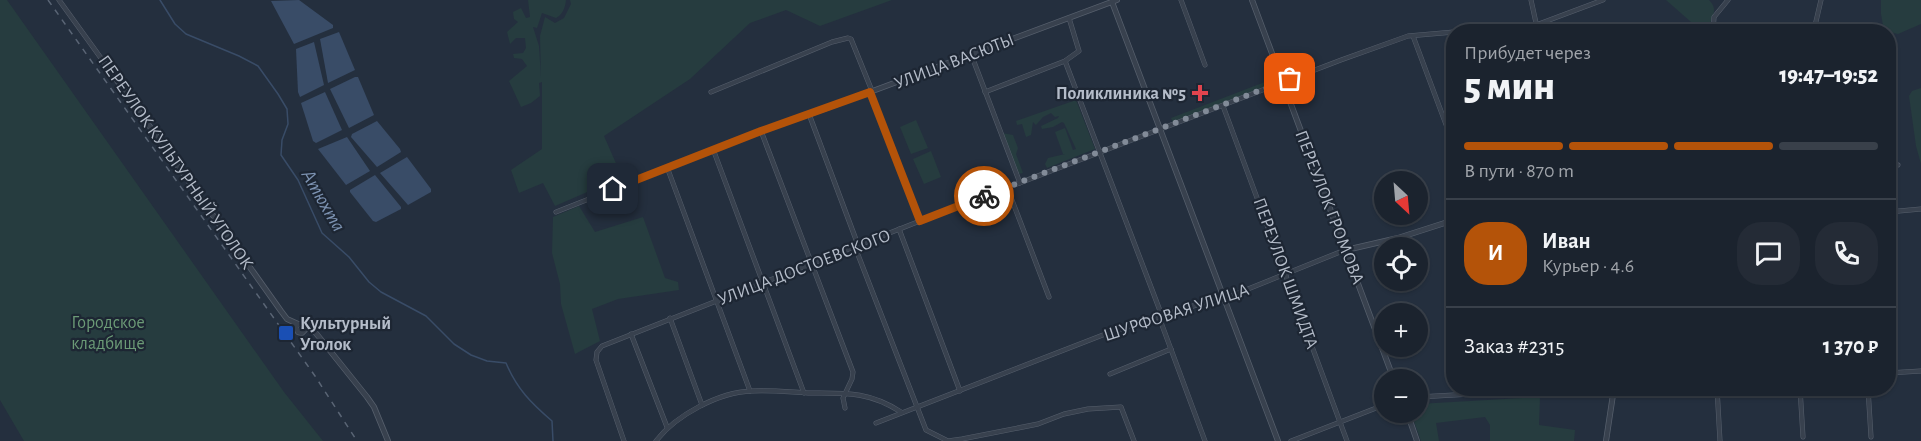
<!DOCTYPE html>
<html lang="ru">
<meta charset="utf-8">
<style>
body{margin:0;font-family:"Alegreya Sans",sans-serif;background:#242b36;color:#f1f3f6;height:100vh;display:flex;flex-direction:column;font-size:22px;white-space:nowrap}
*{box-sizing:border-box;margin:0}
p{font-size:20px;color:#a0a4aa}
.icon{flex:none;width:33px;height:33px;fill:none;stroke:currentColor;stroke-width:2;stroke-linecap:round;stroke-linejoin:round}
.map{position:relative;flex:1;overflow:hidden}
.side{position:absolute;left:1446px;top:24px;width:450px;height:372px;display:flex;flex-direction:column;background:#1b232e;border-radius:24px;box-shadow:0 2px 4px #0004,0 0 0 2px #39404a}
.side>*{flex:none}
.needle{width:39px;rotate:154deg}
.fabs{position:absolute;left:1374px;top:171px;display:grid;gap:12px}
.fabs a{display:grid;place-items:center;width:54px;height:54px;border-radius:50%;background:#1b232e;box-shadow:0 2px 4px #0004,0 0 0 2px #39404a;font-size:30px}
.pin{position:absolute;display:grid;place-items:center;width:51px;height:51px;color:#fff;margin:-26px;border-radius:12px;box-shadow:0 3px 9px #0006}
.courier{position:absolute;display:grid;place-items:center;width:60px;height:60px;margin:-30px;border:4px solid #b45309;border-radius:50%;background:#fff;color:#222;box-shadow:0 2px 8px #0007}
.headline em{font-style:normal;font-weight:800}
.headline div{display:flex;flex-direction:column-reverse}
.headline{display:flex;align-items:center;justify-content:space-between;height:102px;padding:0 18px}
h1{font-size:39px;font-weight:800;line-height:45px}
.bar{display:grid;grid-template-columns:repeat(4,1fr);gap:9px 6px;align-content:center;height:72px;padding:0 18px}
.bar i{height:8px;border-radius:4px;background:#39404a}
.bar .active{background:#b45309}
.bar p{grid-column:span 4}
.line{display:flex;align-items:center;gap:15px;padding:0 18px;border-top:2px solid #39404a}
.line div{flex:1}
.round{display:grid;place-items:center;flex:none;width:63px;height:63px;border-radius:24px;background:#242b36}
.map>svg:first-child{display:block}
</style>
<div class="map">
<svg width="1921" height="441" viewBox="0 0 1921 441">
<rect width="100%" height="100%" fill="#242f3e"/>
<g fill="#263c3f">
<path d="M0 0H7L284 392 323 441H24L0 400Z"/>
<path d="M528 0H566C565 8 563 14 556 18L542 13 537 28 533 27 539 46 541 78 540 36 545 17 555 23 564 18 571 4 570 0H892L820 26 786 10 750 23 690 79 604 136 622 177 555 206 543 183 519 193 511 170 542 149V82L539 83 540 96 531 103 521 107 509 81 527 66 522 59 514 58 513 54 523 53 526 48 525 38H516L510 44 507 32 518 22 514 19 513 12 521 8 526 18 530 17Z"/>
<path d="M1666 0H1709C1718 9 1713 15 1709 26L1699 29Z"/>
<path d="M1881 0H1921V24L1898 34 1884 31 1881 14Z"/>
<path d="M1275 78 1277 83 1173 123 1171 118Z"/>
<path d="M1921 88V164L1916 146 1909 96 1912 91Z"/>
<path d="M1076 100 1095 149 1047 168 1045 164 1048 158 1065 154H1063L1055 132 1065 128 1073 150 1076 149 1064 123 1062 122 1053 127 1042 129 1041 126 1058 118 1059 116 1055 117 1051 113 1043 117 1036 125 1033 122 1031 135 1026 137 1022 124 1017 125 1016 121Z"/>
<path d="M916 120 928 148 911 154 900 127Z"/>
<path d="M1002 133 1013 135 1018 148 1016 154 1023 173 1018 174Z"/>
<path d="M931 151 941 177 924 184 913 159Z"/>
<path d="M579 206 595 232 643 217 665 278 678 282 679 290 618 299 592 309 600 341 575 354 561 304 560 284 552 253 553 217Z"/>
<path d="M1540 397 1539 425 1575 430 1574 441H1490V425L1485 417 1436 423 1439 441H1421L1411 413 1418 412V404Z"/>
</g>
<g fill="#394c67">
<path d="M299 0 333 25V28L294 44 271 1Z"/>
<path d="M339 32 355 70 328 83 320 39Z"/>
<path d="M314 42 324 85 300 97 298 92 296 49Z"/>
<path d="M355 77H358L374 115 349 128 330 89Z"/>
<path d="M325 92 342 130 316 143 313 141 301 103Z"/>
<path d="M377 121 400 149 401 152 377 167 351 137 352 134Z"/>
<path d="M347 137 370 171 346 185 318 149Z"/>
<path d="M407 157 431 189V192L408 205 380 173Z"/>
<path d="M375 175 401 207V209L376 222 373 221 350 192V190Z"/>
</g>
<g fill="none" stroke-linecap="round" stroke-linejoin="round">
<path stroke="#394c67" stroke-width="1.5" d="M160 0 175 24 186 34 239 56 258 66 278 94 287 109 288 124 282 140 281 155 298 180 322 233 349 257 369 282 381 292 426 316 454 344 471 355 487 361 506 363C517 389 531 403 552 421L553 441"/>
<defs>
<g id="minor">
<path d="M59 0 111 72"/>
<path d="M1181 0 1205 65"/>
<path d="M1531 0 1538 32"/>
<path d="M1814 30 1821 0"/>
<path d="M1459 32 1536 25 1603 0"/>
<path d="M1705 32 1712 29"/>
<path d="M1713 32 1714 17 1728 0"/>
<path d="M1413 36 1454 146"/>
<path d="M971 54 1020 183"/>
<path d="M1065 61 1162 316"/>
<path d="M711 92 832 42 848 38 851 39 872 91"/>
<path d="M870 92 920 221"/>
<path d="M985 92 1065 61 1079 51 1069 18"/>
<path d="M1223 106 1347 441"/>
<path d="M809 114 858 245"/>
<path d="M713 149 804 393"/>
<path d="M1888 164 1898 165"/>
<path d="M667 167 750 391"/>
<path d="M1007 187 1049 297"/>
<path d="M556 212 761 131 853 372 852 379 843 398 845 408"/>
<path d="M1888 212 1921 209"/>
<path d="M899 229 960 391"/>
<path d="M855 247 926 430 948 441 962 439 1038 424 1064 414 1088 409 1121 407 1134 441"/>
<path d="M1159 317 1205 441"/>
<path d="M670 318 702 405"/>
<path d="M631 334 667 427"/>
<path d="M1888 373 1921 371"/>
<path d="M1110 374 1171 349"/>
<path d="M1717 388 1720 441"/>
<path d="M1800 388 1803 437"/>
<path d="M1868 388 1871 437"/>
<path d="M1418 397 1577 388"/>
<path d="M876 423 1108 333 1212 300 1228 297 1345 250"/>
<path d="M624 441 596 360 597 352 602 346 920 221 1341 60 1408 36 1454 32"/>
<path d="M656 441C676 415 719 392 752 391 771 390 789 392 808 393 844 393 869 391 901 412"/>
<path d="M1291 441 1384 405"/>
</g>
<g id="tertiary">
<path d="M1252 0 1394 380"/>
<path d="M1112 2 1278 441"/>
<path d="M111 72 281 311 287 319 298 324"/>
<path d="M761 131 827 108 1117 0"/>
<path d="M1346 250 1398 238 1454 220"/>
<path d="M294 323 298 332 302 333 305 330 302 324H298L296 327"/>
<path d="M304 326 315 332 367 397 374 407 388 441"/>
<path d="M1407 412 1417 441"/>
<path d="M1606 441 1614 388"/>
</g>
</defs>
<use href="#minor" stroke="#565f6c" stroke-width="5"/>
<use href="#tertiary" stroke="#565f6c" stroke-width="6"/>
<use href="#minor" stroke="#38414e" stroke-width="4"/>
<use href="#tertiary" stroke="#38414e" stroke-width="4.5"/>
<path stroke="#5a6575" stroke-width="1.5" stroke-dasharray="6 6" stroke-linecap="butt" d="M48 0 315 376 357 441"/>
</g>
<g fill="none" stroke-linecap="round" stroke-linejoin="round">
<path stroke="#828b98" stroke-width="6" stroke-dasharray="0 10.8" d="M984 196 1290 79"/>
<path stroke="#b45309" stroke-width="8" d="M613 189 761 131 870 92 920 221 984 196"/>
</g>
<path fill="#e0444e" stroke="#1d2633" stroke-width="2" d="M1197 84h6v6h6v6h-6v6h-6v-6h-6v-6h6z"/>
<rect fill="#1a4fb4" stroke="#1d2633" stroke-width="2" x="278" y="325" width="16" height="16" rx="3"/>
<g text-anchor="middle" stroke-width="4.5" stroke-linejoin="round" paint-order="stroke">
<g font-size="18" fill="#b4bcc9" stroke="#1d2633">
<text transform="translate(954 61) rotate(-21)" y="6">УЛИЦА ВАСЮТЫ</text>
<text transform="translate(176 162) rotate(55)" y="6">ПЕРЕУЛОК КУЛЬТУРНЫЙ УГОЛОК</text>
<text transform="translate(1330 207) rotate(69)" y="6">ПЕРЕУЛОК ГРОМОВА</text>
<text transform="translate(804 267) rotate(-21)" y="6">УЛИЦА ДОСТОЕВСКОГО</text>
<text transform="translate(1286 273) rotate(70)" y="6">ПЕРЕУЛОК ШМИДТА</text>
<text transform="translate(1176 312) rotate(-18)" y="6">ШУРФОВАЯ УЛИЦА</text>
</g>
<g font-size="18" font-weight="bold" fill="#b4bcc9" stroke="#1d2633" text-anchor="end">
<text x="1186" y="99">Поликлиника №5</text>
<text x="300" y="329" text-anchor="start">Культурный<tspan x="300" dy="21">Уголок</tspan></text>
</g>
<g font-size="18" fill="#6b9a76" stroke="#1d2633">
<text x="108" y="328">Городское<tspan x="108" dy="21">кладбище</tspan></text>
</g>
<g font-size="20" font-style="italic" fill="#7c92b1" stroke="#1d2633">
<text transform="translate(324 200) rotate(60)" y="7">Атюхта</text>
</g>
</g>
</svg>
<div class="fabs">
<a><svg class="needle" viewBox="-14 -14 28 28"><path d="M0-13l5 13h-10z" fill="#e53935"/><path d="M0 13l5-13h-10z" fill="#a0a4aa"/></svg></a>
<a><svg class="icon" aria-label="locate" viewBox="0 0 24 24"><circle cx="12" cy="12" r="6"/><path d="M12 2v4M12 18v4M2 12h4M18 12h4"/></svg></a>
<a>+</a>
<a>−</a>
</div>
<div class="pin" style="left:1290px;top:79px;background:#ea580c"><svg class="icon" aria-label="bag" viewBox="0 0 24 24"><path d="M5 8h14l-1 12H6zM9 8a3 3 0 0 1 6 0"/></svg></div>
<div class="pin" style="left:613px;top:189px;background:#1f2937"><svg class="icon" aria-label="home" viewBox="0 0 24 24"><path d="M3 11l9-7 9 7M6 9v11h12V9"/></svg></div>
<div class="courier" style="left:984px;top:196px"><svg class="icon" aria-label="bike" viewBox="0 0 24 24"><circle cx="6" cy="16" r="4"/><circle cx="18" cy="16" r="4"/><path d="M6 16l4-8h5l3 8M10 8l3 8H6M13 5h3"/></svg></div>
<section class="side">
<div class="headline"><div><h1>5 мин</h1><p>Прибудет через</p></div><em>19:47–19:52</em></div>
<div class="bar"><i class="active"></i><i class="active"></i><i class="active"></i><i></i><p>В пути · 870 m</p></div>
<div class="line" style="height:108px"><b class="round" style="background:#b45309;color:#fff">И</b><div><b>Иван</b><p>Курьер · 4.6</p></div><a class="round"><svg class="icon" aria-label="chat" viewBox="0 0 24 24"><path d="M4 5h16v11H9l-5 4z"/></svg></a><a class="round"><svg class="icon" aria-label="phone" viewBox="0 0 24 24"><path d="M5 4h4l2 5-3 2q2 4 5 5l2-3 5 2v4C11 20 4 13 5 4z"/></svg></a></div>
<div class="line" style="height:78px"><div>Заказ #2315</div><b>1 370 ₽</b></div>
</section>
</div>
